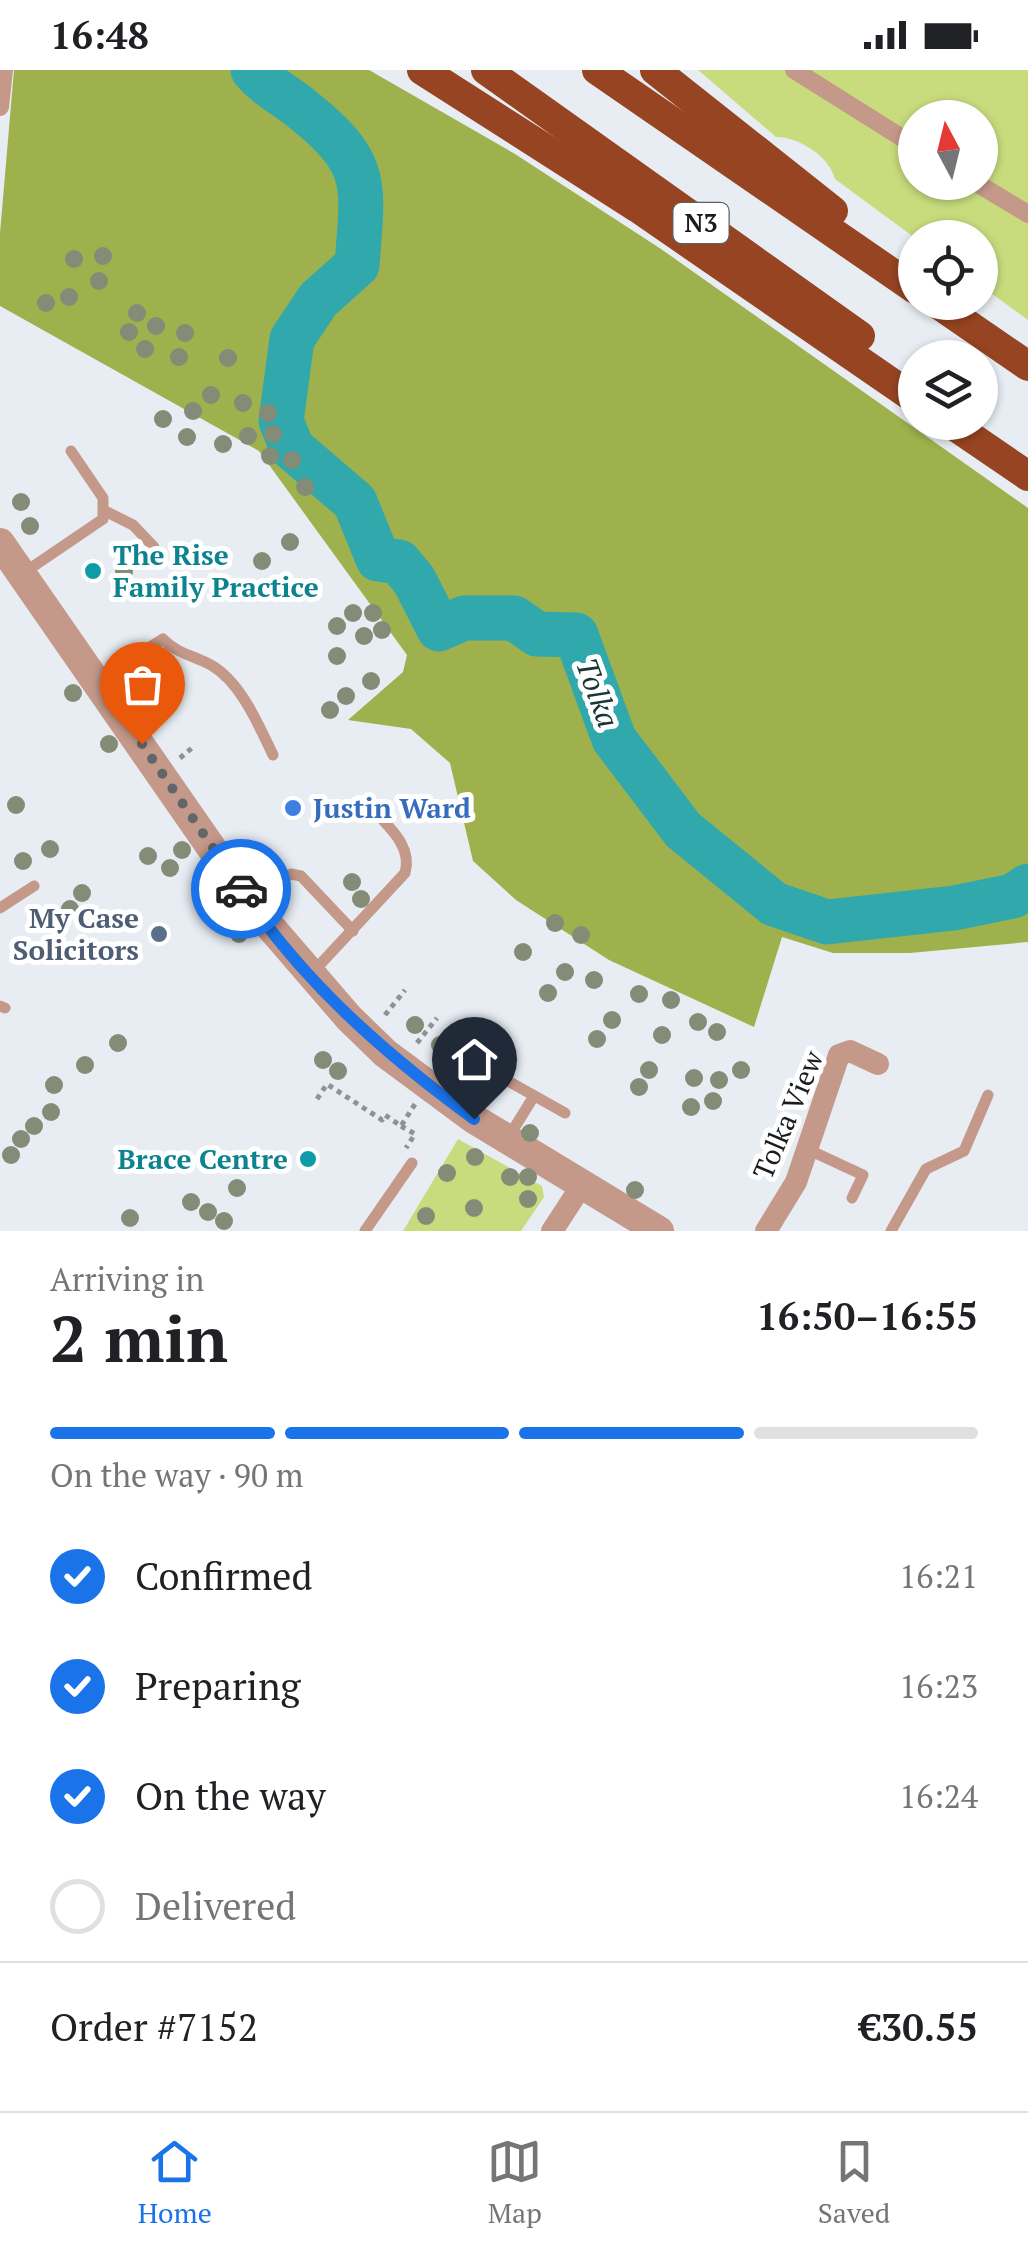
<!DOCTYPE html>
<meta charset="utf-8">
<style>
body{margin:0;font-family:"PT Serif",serif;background:#f2f2f2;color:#202124;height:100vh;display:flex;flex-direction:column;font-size:38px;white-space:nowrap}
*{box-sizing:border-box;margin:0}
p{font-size:32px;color:#757577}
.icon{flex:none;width:55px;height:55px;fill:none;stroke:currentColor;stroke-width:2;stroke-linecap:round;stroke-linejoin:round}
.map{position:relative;height:1161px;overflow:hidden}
.side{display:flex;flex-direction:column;background:#fff;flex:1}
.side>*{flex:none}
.needle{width:65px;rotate:353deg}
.tools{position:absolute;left:898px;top:30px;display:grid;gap:20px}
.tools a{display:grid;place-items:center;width:100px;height:100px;border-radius:50%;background:#fff;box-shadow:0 2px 8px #0004;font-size:50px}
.pin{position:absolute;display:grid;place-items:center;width:85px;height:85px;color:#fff;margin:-102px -42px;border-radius:50% 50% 50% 0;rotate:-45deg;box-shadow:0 0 10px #0007}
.pin .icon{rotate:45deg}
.courier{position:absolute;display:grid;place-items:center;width:100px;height:100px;margin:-50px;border:8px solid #1a73e8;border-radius:50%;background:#fff;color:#222;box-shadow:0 2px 12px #0007}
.overview em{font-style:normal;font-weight:800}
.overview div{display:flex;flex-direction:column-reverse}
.overview{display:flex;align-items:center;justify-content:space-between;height:170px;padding:0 50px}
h1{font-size:65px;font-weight:800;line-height:75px}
.bar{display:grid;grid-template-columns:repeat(4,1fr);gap:15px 10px;align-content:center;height:120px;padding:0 50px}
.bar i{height:12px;border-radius:8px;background:#e0e0e0}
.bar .selected{background:#1a73e8}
.bar p{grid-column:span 4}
.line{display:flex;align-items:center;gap:25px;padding:0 50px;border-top:2px solid #e0e0e0}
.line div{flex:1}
ol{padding:0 50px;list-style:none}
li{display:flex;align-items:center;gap:30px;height:110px}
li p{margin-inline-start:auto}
li .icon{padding:10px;border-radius:50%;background:#1a73e8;color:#fff;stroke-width:4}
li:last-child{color:#757577}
li i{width:55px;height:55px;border:5px solid #e0e0e0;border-radius:50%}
.status{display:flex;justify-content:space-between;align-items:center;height:70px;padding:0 50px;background:#fff;direction:ltr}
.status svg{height:28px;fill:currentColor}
.dock{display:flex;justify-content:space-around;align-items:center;height:140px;border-top:2px solid #e0e0e0;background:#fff;font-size:28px;color:#757577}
.dock a{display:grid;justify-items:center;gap:5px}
.dock .selected{color:#1a73e8}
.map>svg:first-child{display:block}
</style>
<div class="status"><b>16:48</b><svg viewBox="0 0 49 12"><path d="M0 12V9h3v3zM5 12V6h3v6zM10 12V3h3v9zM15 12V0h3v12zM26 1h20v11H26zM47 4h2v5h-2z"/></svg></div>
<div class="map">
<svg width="1028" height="1161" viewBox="0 0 1028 1161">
<rect width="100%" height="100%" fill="#e7edf3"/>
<g fill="#c8dc7d" fill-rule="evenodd">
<path d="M698 0H1028V250L980 215V168H915L835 109C829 86 799 67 776 67ZM915 48H980V112H915Z"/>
<path d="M458 1069 542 1116 544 1127 521 1161H403Z"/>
</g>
<path fill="#9eb14d" d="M14 0H369L515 84 661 179 1028 438V872L910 883H833L782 867 754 957 609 890 516 830 473 791 450 693 411 659 348 650 403 602 407 585 259 381 0 236V163Z"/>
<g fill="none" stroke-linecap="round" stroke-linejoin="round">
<path stroke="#31a9ac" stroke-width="45" d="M253 0C267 17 285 25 302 39 371 94 363 113 357 195L318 230 292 269 281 351 292 378 355 432 378 489 399 492 414 510 439 559 464 548H514L537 564 576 565 614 669 683 760 774 834 827 852 954 838 1013 826 1028 816"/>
<g stroke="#8d9296" stroke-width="5" stroke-dasharray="5 5" stroke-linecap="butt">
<path d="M180 688 193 677"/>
<path d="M385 945 405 920"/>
<path d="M417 973 437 948"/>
<path d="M317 1029 327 1014 382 1050 385 1045 401 1056 415 1034"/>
<path d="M401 1056 415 1064 406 1078"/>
</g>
<g stroke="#c59989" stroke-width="11">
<path d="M105 441 133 455 154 477"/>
<path d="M25 502 103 449V428L71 381"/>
<path d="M97 610 163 569C176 583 194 586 211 595 241 612 259 656 273 685"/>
<path d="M249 832 291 804 301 806 353 861"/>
<path d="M0 838 34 816"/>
<path d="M313 902 405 803C413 775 387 756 370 736"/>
<path d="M0 936 5 938"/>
<path d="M508 1011 565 1043"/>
<path d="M508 1068 534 1026"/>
<path d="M807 1079 863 1105 852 1128"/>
<path d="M365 1161 412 1093"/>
<path d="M891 1161 926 1099 964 1081 988 1025"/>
</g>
<g stroke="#c59989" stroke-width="18">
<path d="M794 0 915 76"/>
<path d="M0 37 4 0"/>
<path d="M975 112 1028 144"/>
</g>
<g stroke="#c59989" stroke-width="22">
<path d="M552 1161 584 1112"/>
<path d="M766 1161 796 1112 839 985 850 981 878 994"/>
</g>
<path stroke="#c59989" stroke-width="30" d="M0 473 249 832 349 948 385 983 474 1049 659 1161"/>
<g stroke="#964422" stroke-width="30">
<path d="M422 0 638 138 915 329"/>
<path d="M486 0 860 266"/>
<path d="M597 0 915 219"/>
<path d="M655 0 833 141"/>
<path d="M935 232 1028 296"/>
<path d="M949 352 1028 406"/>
</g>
</g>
<g fill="#848b77">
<circle cx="103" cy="186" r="9"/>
<circle cx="74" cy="189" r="9"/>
<circle cx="99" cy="211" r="9"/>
<circle cx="69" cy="227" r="9"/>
<circle cx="46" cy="233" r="9"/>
<circle cx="137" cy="243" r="9"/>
<circle cx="156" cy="256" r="9"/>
<circle cx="129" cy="262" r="9"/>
<circle cx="185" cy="263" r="9"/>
<circle cx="145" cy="279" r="9"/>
<circle cx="179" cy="287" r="9"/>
<circle cx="228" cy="288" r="9"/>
<circle cx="211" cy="325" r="9"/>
<circle cx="243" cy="333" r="9"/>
<circle cx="193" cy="341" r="9"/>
<circle cx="268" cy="343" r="9"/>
<circle cx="163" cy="349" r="9"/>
<circle cx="273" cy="364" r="9"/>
<circle cx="248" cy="366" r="9"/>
<circle cx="187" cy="367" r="9"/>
<circle cx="223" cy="374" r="9"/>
<circle cx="270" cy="386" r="9"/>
<circle cx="292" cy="390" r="9"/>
<circle cx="305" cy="417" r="9"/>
<circle cx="21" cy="432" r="9"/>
<circle cx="30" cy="456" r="9"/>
<circle cx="290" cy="472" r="9"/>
<circle cx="138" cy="489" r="9"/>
<circle cx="262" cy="491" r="9"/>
<circle cx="124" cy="502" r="9"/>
<circle cx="353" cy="543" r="9"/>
<circle cx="373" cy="543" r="9"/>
<circle cx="337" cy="556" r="9"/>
<circle cx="382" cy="560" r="9"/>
<circle cx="364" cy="566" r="9"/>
<circle cx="337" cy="586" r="9"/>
<circle cx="371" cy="611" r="9"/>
<circle cx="73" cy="623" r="9"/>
<circle cx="346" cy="626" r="9"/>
<circle cx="330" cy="640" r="9"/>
<circle cx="109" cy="674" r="9"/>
<circle cx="16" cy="735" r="9"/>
<circle cx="50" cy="779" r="9"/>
<circle cx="182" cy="780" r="9"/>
<circle cx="148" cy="786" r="9"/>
<circle cx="23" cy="791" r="9"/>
<circle cx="170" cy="798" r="9"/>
<circle cx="352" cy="812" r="9"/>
<circle cx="82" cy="823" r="9"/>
<circle cx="361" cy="829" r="9"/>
<circle cx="70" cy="839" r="9"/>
<circle cx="555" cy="853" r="9"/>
<circle cx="239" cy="864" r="9"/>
<circle cx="581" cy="865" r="9"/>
<circle cx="523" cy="882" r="9"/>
<circle cx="565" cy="902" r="9"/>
<circle cx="594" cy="910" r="9"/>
<circle cx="548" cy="923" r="9"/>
<circle cx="639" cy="924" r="9"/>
<circle cx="671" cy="930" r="9"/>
<circle cx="612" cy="950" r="9"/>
<circle cx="698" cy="952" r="9"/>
<circle cx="415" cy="955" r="9"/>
<circle cx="717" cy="962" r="9"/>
<circle cx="662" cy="965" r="9"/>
<circle cx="597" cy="969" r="9"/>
<circle cx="118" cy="973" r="9"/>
<circle cx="440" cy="975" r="9"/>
<circle cx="323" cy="990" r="9"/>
<circle cx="85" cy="995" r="9"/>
<circle cx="649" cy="1000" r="9"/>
<circle cx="741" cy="1000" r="9"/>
<circle cx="338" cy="1001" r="9"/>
<circle cx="694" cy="1008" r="9"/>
<circle cx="719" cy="1010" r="9"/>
<circle cx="54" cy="1015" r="9"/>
<circle cx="639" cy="1017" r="9"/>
<circle cx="713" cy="1031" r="9"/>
<circle cx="691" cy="1037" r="9"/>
<circle cx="51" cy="1042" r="9"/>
<circle cx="34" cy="1056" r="9"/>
<circle cx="530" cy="1063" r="9"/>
<circle cx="21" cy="1069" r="9"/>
<circle cx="11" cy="1085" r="9"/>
<circle cx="475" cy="1087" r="9"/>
<circle cx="447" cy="1103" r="9"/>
<circle cx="510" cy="1107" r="9"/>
<circle cx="528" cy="1107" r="9"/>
<circle cx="237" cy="1118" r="9"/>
<circle cx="635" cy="1120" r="9"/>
<circle cx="528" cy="1129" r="9"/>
<circle cx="191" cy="1132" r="9"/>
<circle cx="474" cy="1138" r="9"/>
<circle cx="208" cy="1142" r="9"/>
<circle cx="426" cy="1146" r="9"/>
<circle cx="130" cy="1148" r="9"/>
<circle cx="224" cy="1151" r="9"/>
</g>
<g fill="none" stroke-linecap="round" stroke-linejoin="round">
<path stroke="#626569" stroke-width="10" stroke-dasharray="0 18" d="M142 674 241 819"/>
<path stroke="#1a73e8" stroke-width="12" d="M241 819C303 912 385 984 474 1049"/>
</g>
<g fill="#0f9aa8" stroke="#fff" stroke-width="4">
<circle cx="93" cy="501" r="10"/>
<circle cx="308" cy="1089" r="10"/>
</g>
<circle fill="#3f7fe0" stroke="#fff" stroke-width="4" cx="293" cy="738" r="10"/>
<circle fill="#5c6f8a" stroke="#fff" stroke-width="4" cx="159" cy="864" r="10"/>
<g text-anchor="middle" stroke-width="10" stroke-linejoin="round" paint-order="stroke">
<rect fill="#fff" stroke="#5f6062" stroke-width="2.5" x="673.5" y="133" width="55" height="40" rx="8"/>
<g font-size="25" font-weight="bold" fill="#1a1c1e">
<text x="701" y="162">N3</text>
</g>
<g font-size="28" font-weight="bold" fill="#0d838f" stroke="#fff" text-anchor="start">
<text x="113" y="495">The Rise<tspan x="113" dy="32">Family Practice</tspan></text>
<text x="288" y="1099" text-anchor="end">Brace Centre</text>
</g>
<g font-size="28" font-weight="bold" fill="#366cbe" stroke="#fff" text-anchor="start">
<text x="313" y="748">Justin Ward</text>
</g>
<g font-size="28" font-weight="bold" fill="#4e5e75" stroke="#fff" text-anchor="end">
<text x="139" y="858">My Case<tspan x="139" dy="32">Solicitors</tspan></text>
</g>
<g font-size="28" fill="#1a1c1e" stroke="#fff">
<text transform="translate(788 1045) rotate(-67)" y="10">Tolka View</text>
</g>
<g font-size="30" font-style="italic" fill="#1b3435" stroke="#fff">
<text transform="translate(597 623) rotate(70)" y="10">Tolka</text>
</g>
</g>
</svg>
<div class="tools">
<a><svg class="needle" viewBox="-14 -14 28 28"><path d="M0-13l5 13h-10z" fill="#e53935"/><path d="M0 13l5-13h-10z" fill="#757577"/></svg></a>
<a><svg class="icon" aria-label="locate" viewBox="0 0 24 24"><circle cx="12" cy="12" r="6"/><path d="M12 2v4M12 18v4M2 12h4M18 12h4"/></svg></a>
<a><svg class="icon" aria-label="layers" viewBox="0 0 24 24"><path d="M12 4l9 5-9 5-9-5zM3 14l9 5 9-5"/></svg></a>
</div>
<div class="pin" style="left:142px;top:674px;background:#ea580c"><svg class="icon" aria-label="bag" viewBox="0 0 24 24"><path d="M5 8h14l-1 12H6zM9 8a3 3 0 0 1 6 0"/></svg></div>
<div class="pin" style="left:474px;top:1049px;background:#1f2937"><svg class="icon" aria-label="home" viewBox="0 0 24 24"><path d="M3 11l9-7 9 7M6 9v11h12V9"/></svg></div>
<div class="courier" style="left:241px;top:819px"><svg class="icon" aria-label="car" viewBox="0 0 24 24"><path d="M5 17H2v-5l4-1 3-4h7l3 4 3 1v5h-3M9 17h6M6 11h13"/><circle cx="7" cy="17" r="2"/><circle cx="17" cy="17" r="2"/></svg></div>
</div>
<section class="side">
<div class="overview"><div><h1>2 min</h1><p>Arriving in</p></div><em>16:50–16:55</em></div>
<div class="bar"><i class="selected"></i><i class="selected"></i><i class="selected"></i><i></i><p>On the way · 90 m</p></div>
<ol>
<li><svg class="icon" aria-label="check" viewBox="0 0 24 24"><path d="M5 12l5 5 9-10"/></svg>Confirmed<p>16:21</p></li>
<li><svg class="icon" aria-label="check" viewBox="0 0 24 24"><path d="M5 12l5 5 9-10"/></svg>Preparing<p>16:23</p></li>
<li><svg class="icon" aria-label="check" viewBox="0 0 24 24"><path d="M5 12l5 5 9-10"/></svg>On the way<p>16:24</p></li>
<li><i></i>Delivered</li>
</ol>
<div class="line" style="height:130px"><div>Order #7152</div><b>€30.55</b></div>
</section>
<nav class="dock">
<a class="selected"><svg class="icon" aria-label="home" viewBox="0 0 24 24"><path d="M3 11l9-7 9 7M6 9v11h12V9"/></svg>Home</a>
<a><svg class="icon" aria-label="map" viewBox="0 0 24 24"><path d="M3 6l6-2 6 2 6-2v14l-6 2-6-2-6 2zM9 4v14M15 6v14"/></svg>Map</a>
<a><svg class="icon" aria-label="saved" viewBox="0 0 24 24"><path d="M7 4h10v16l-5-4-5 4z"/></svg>Saved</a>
</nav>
